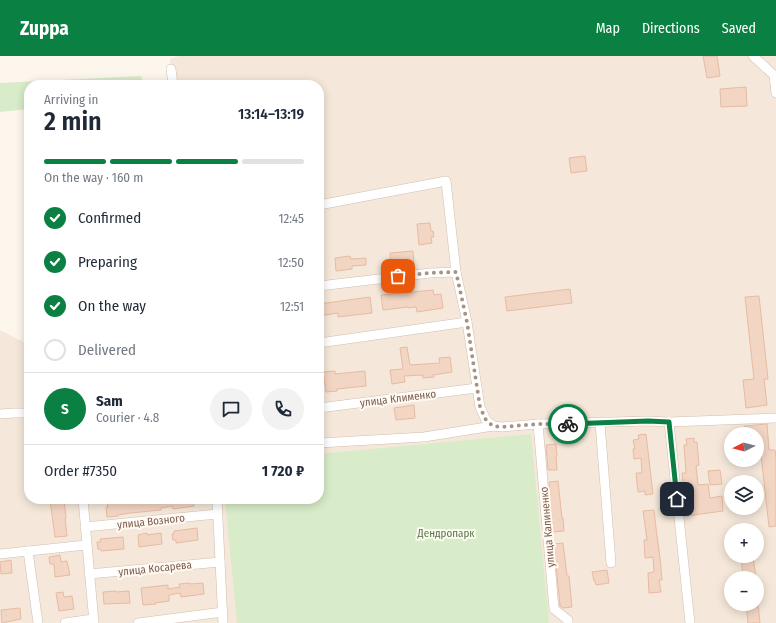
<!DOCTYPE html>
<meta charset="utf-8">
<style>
body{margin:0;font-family:"Fira Sans Condensed",sans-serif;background:#f2f2f3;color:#1f2937;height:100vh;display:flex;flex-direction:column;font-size:15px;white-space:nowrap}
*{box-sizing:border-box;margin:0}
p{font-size:13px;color:#747a83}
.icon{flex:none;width:22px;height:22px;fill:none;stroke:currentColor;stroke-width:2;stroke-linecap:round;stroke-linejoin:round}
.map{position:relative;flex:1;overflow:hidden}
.sheet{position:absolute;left:24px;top:24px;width:300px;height:424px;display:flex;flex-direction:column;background:#fff;border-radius:16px;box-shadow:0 2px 10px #0003}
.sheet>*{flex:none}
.needle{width:26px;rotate:264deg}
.tools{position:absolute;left:724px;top:371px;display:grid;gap:8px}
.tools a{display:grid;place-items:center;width:40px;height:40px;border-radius:50%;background:#fff;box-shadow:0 2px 10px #0003;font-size:20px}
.pin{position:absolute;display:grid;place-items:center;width:34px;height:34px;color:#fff;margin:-17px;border-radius:8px;box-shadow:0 2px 6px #0006}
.courier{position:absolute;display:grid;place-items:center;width:40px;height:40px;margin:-20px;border:3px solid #0b8043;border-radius:50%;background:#fff;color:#222;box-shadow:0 1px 5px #0007}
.overview em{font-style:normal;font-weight:600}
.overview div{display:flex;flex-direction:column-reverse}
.overview{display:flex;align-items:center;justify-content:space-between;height:68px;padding:0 20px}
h1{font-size:26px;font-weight:600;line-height:30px}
.bar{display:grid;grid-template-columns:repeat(4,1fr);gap:6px 4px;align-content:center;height:48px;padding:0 20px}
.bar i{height:5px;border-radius:3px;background:#e0e1e3}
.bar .current{background:#0b8043}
.bar p{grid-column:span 4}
.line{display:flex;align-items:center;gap:10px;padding:0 20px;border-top:1px solid #e0e1e3}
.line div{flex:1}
.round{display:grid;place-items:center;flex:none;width:42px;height:42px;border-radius:21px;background:#f2f2f3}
ol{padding:0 20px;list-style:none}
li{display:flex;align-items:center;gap:12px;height:44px}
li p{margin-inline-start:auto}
li .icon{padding:4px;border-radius:50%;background:#0b8043;color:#fff;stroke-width:4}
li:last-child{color:#747a83}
li i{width:22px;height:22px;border:2px solid #e0e1e3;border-radius:50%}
header{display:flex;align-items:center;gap:24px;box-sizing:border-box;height:56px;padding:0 20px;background:#0b8043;color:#fff}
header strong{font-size:19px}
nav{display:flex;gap:22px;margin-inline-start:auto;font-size:14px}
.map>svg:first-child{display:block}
</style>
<header>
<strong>Zuppa</strong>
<nav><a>Map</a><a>Directions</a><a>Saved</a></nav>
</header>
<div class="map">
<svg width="776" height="567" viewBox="0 0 776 567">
<rect width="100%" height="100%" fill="#fdf6ec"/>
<path fill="#f5e8da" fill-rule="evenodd" d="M179 0H776V567H0V274L29 289V443H319V29H170V3ZM731 378H757V404H731ZM731 426H757V452H731ZM731 474H757V500H731ZM731 522H757V548H731Z"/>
<g fill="#d8ecc9">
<path d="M141 20 144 29H29V53L0 56V27Z"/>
<path d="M531 378 549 567H237L225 443H319V398Z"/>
</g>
<g fill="#f3d5c3" stroke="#e6bba3">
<path d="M703 0H717L720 20 707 22Z"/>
<path d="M746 31 747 50 721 51 720 33Z"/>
<path d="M585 100 587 115 571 117 569 102Z"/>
<path d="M430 167 431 175H433L434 181H431L432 187 419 189 417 168Z"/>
<path d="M413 195 414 208 391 211 390 197Z"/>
<path d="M350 200 351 203 366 202V209L352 210V213L336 215 335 202Z"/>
<path d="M570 233 572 247 507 255 505 241Z"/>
<path d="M433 234 434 239 441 238 443 252 417 256 416 251 408 252V251L383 254 381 239Z"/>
<path d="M759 240 768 323H764L767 349 746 352 743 324 754 323 745 241Z"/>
<path d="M370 241 372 257 338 261V257L319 260V248Z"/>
<path d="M407 291 410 309 440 307 439 302 450 301 452 316 433 319 434 321 423 322V319L404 320 405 326 392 328 390 314 403 313 400 292Z"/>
<path d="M335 315V318L365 315 366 330 337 333V335L326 336 323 316Z"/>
<path d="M414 349 415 362 396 364 394 352Z"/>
<path d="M767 368 769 394H775L776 403V470L769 471 760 390H757V378H745L744 370Z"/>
<path d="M646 378 653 438 645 439V435L638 436 636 417H642L641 402 634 403 633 393H635L633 384 639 383 638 379Z"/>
<path d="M694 382V386H697L699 409 696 410 698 429 708 428 710 442 722 440 723 455 686 460 684 443H685L682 417H686L684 389H687L686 383Z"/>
<path d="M556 388 557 400H556L557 414H548L546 389Z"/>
<path d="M720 414 722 428 710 429 708 415Z"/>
<path d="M558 425 562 462H563L564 475 553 476 549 426Z"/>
<path d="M60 443H64L66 462H65L67 480 55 481 50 444Z"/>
<path d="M149 443V444L161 443H193L194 450 173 453 172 450 161 452V454L130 457 118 459V460L107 461 106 451H108L107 447Z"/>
<path d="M654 454 656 472 660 502 662 524H659L661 536 649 537 648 517 654 516 653 501 645 502 644 484H647L643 455Z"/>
<path d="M197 472 198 484 176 487V484H173L172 478H174V475Z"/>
<path d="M147 477V479L161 477 162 488 139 491 138 479Z"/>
<path d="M123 481 124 493 101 495 100 493H98L97 486H101L100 483Z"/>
<path d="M563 487 567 520H569L572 551 563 552 560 550 554 488Z"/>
<path d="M60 499 61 506 67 505 70 519 55 521 54 508H50L49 501Z"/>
<path d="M741 500H753L756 522H743Z"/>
<path d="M11 504 12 517 1 518 0 506Z"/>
<path d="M607 514 609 527 596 529 595 525H594L592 516Z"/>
<path d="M190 527V528L203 527 204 538 181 541 180 537 169 539V545L155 547 156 548 143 549 141 532 168 529V533L180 531 179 528Z"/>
<path d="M116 535V536L129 535 130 547 104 548 103 536Z"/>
<path d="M63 536 64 541 72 540 74 553 59 555 56 537Z"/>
<path d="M746 548H758L760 567H748Z"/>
<path d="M20 552 21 563 2 567 1 554Z"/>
</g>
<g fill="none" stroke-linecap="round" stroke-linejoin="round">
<defs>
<g id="minor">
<path d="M753 0 776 21"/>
<path d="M171 13 173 29"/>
<path d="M774 19 776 37"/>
<path d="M319 149 446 125 456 216 467 266 480 351 486 364 493 370"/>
<path d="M319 230 430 217 456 216"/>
<path d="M319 287 467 266"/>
<path d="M319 352 477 332"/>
<path d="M0 358 14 357H29"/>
<path d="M669 366 690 567"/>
<path d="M600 367 611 507"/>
<path d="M538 368 554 553 568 564V567"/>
<path d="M319 387 424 381 493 370 502 371 538 368 648 365 669 366 776 362"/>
<path d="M83 443 94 567"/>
<path d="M217 443 223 567"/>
<path d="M85 471 217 458"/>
<path d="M28 495 38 567"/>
<path d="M0 498 86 489"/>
<path d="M89 518 220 506"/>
<path d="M65 567 93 563"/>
<path d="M138 567 223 556"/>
</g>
</defs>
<use href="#minor" stroke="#d1beb0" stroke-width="10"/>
<use href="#minor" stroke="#fff" stroke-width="9"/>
</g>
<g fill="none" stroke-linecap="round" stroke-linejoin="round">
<path stroke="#a89285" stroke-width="4" stroke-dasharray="0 7.2" d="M398 220 430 217 456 216 467 266 480 351 486 364 493 370 502 371 538 368H568"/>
<path stroke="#0b8043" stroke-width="5" d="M568 368 648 365 669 366 677 443"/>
</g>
<g text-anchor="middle" stroke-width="4" stroke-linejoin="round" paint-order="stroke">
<g font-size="11" fill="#7a5c4d" stroke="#fffaf3">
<text transform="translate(398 342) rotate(-7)" y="4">улица Клименко</text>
<text transform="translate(151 465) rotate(-6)" y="4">улица Возного</text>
<text transform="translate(547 471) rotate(-95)" y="4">улица Калиненко</text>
<text transform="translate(155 512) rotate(-6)" y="4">улица Косарева</text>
</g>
<g font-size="11" fill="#537a41" stroke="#fffaf3">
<text x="446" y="481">Дендропарк</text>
</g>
</g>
</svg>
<div class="tools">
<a><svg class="needle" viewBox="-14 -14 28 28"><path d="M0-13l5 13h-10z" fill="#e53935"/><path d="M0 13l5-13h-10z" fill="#747a83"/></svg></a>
<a><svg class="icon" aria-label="layers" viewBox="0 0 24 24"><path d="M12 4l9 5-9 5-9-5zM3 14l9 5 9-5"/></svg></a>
<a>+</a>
<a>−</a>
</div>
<div class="pin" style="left:398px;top:220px;background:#ea580c"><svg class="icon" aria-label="bag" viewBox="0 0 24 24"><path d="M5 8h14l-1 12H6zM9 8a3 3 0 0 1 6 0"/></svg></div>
<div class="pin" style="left:677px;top:443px;background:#1f2937"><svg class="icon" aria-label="home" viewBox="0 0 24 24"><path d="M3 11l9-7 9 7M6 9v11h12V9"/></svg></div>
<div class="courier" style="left:568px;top:368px"><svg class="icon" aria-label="bike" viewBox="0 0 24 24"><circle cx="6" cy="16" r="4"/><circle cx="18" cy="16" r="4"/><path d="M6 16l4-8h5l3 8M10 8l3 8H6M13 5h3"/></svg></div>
<section class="sheet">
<div class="overview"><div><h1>2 min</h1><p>Arriving in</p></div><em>13:14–13:19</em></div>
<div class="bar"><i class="current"></i><i class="current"></i><i class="current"></i><i></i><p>On the way · 160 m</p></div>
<ol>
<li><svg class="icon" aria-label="check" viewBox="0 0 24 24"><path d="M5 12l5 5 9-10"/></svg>Confirmed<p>12:45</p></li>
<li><svg class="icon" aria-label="check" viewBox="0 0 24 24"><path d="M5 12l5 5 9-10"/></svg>Preparing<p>12:50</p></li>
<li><svg class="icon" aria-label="check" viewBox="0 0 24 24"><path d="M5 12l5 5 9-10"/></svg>On the way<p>12:51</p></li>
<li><i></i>Delivered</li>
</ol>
<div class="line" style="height:72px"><b class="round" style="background:#0b8043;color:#fff">S</b><div><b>Sam</b><p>Courier · 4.8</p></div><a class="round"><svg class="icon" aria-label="chat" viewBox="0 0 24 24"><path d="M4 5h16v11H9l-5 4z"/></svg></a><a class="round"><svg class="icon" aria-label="phone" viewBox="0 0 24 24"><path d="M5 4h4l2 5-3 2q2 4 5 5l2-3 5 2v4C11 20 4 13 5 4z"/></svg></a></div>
<div class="line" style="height:52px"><div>Order #7350</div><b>1 720 ₽</b></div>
</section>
</div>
